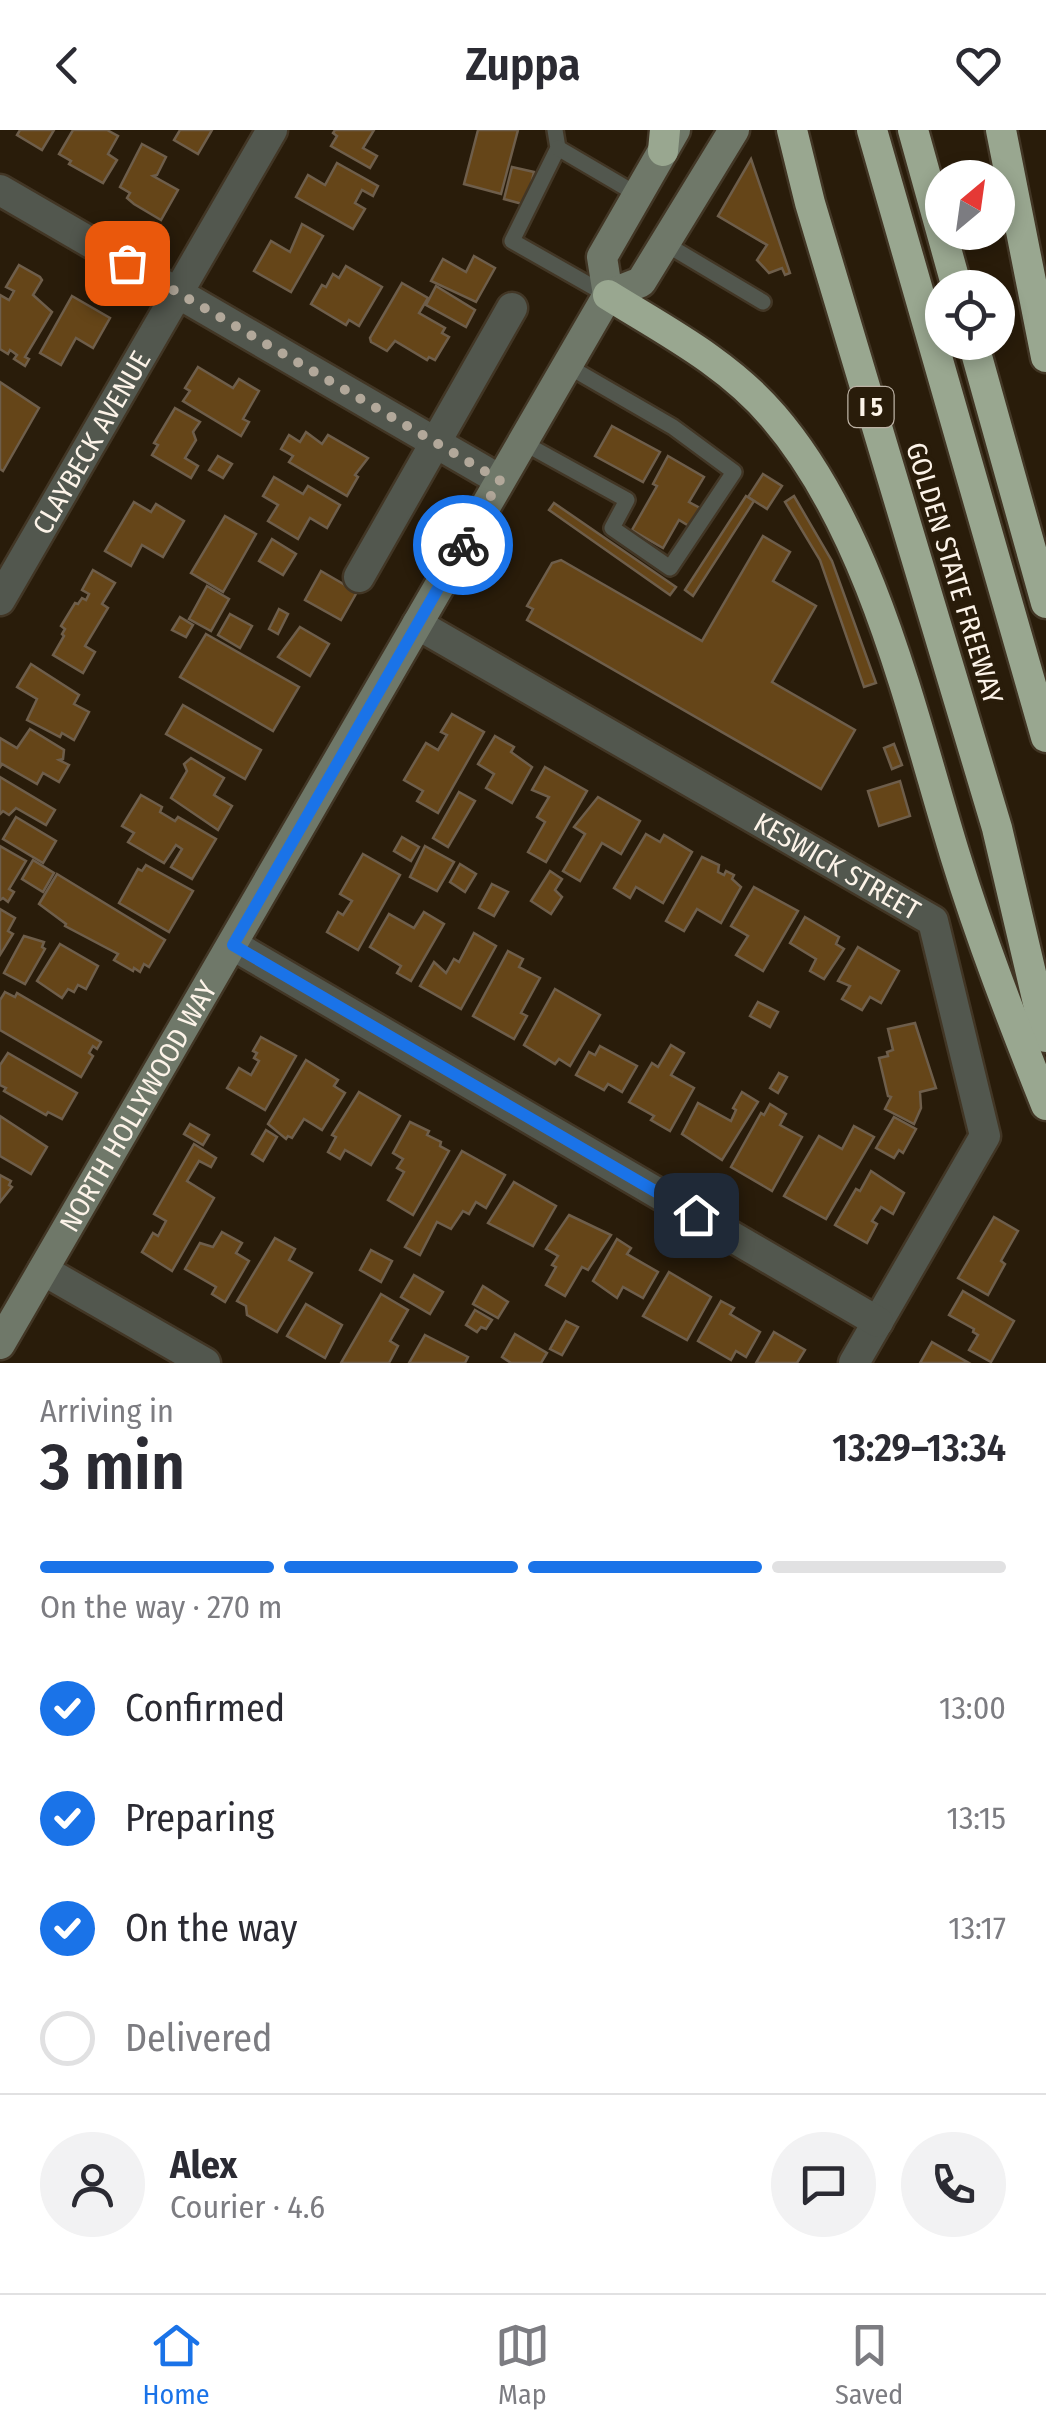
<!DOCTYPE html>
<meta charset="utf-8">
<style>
body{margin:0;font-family:"Fira Sans Condensed",sans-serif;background:#f2f2f3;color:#2b2b33;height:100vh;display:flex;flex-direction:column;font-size:38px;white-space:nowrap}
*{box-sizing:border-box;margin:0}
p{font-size:32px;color:#7c7c81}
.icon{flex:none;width:55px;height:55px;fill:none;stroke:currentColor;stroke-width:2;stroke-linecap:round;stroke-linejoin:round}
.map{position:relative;height:1233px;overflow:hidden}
.sheet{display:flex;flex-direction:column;background:#fff;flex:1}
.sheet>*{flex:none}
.needle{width:65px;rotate:29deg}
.fabs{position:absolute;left:925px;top:30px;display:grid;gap:20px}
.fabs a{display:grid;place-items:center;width:90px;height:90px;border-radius:50%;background:#fff;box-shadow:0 5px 15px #0003;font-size:50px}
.pin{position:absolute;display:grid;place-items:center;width:85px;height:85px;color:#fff;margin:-42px;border-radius:20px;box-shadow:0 5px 15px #0006}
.courier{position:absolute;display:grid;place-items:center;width:100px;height:100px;margin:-50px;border:8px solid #1a73e8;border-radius:50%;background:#fff;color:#222;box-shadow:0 2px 12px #0007}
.head em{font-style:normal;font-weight:600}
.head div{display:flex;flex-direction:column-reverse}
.head{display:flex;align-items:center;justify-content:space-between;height:170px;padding:0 40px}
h1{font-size:65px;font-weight:600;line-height:75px}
.bar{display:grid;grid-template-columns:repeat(4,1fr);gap:15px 10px;align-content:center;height:120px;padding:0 40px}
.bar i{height:12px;border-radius:8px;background:#e1e1e2}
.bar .current{background:#1a73e8}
.bar p{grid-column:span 4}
.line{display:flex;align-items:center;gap:25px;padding:0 40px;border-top:2px solid #e1e1e2}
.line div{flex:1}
.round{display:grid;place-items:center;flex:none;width:105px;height:105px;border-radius:52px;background:#f2f2f3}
ol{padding:0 40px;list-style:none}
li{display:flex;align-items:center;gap:30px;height:110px}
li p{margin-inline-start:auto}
li .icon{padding:10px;border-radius:50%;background:#1a73e8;color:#fff;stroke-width:4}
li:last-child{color:#7c7c81}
li i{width:55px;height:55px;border:5px solid #e1e1e2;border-radius:50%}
header{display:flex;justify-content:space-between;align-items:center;height:130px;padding:0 40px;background:#fff;font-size:45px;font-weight:600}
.tabs{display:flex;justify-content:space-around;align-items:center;height:140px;border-top:2px solid #e1e1e2;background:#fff;font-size:28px;color:#7c7c81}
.tabs a{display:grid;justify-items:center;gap:5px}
.tabs .current{color:#1a73e8}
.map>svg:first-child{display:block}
</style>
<header><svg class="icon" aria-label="back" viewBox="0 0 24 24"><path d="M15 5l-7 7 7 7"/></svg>Zuppa<svg class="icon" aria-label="heart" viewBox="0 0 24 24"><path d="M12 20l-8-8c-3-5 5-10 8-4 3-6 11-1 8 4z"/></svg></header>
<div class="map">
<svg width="1046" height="1233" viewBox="0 0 1046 1233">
<rect width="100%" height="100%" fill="#291c0a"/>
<g fill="#654518" stroke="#6e5e4b" stroke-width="2.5">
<path d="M20 0H54L42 20 17 5Z"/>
<path d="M73 0H107L118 6 108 24 117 30 103 53 69 34 71 31 59 24Z"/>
<path d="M180 0H212L198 24 174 10Z"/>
<path d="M335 0H374L363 18 377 26 370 38 331 16 337 6 333 3Z"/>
<path d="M478 0H518L501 64 464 54Z"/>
<path d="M142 14 166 27 157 45 153 46 178 60 161 90 134 74 127 68 130 63 120 57Z"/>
<path d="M751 29 790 143 785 145 782 138 769 143 757 130 767 115 718 86Z"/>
<path d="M337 33 378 56 373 66 362 60 355 73 365 79 353 99 296 67 308 45 325 55Z"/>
<path d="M512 37 534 42 526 75 504 69Z"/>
<path d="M302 94 323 106 291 162 254 141 271 111 290 122Z"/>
<path d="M474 126 495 138 476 172 431 151 443 129 466 142Z"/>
<path d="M19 135 40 147 42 150 33 165 52 182 25 227 29 229 25 236 14 229 17 225 13 222 10 220 8 224 0 219V165L9 170 14 161 6 157Z"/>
<path d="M346 136 382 157 359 196 349 190 346 195 311 174 322 155 326 157 333 144 339 148Z"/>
<path d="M402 153 428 168 419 183 445 198 442 203 449 207 435 230 429 227 427 230 395 211 387 221 371 212 370 208Z"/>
<path d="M436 156 475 180 466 197 426 175Z"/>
<path d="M72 166 110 188 93 218 76 208 61 235 40 223Z"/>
<path d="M198 237 233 258 239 249 259 261 243 289 249 292 241 306 183 271 190 261 185 258Z"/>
<path d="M0 252 39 278 3 341 0 339Z"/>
<path d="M175 278 200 292 193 302 196 310 185 328 198 336 191 348 152 325 158 315 154 313Z"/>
<path d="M612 296 660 322 643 352 595 326Z"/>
<path d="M306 302 322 314 328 305 368 328 355 345 358 347 347 366 289 332 293 326 281 319 289 305 300 312Z"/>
<path d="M218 326 232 334 223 348 209 340Z"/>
<path d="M668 326 704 347 689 372 700 378 689 396 679 390 663 418 632 400 657 356 653 354Z"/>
<path d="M763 344 782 356 767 379 748 367Z"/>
<path d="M274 347 303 364 308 356 340 375 327 398 310 388 298 409 268 391 278 375 263 366Z"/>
<path d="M746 366 754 371 693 466 685 460Z"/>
<path d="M794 366 832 431 876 553 864 557 820 430 785 372Z"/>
<path d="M134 372 151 382 156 374 184 391 163 427 142 415 131 436 105 421Z"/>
<path d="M554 373 676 457 670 465 549 380Z"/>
<path d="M225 386 256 404 223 462 191 443Z"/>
<path d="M763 406 790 422 773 451 816 476 772 552 855 600 821 659 527 490 533 479 527 476 552 433 561 430 702 511Z"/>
<path d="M272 409 296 424 283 445 259 431Z"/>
<path d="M93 440 115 453 102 474 108 478 85 516 95 522 83 543 53 525 64 506 62 504 65 499 61 496 75 473 78 474 82 468 86 470 89 464 82 460Z"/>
<path d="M321 441 357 462 341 490 305 470Z"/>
<path d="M207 456 229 469 211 501 189 489Z"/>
<path d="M279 479 288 484 278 504 269 499Z"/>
<path d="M230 484 252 496 240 518 218 505Z"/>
<path d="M180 487 193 495 186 507 172 500Z"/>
<path d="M300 497 329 514 310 546 278 527Z"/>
<path d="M206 504 299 557 273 601 180 547Z"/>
<path d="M31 534 79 565 74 574 89 582 74 610 62 603 60 607 27 590 37 569 17 557Z"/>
<path d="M183 575 261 620 245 649 166 604Z"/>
<path d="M452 584 484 602 438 683 417 671 423 661 404 650 426 613 438 620 447 605 441 602Z"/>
<path d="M30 599 64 620 63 629 59 630 69 635 59 652 43 643 37 654 2 634 0 637V608L17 618Z"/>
<path d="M495 606 514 617 511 622 532 637 512 673 486 658 494 644 478 634Z"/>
<path d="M894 614 902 635 892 639 884 618Z"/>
<path d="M191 628 224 648 214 665 232 676 218 700 171 668 187 641 184 634Z"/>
<path d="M545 637 587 661 546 732 528 722 545 692 537 687 549 667 532 660Z"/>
<path d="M0 647 55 680 46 695 16 678 9 685 3 681 0 684Z"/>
<path d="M900 651 910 686 879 696 868 661Z"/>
<path d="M459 662 475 671 448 717 433 708Z"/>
<path d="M141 665 162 677 160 682 175 691 178 687 216 709 192 749 171 737 182 719 176 715 164 733 128 712 134 703 122 696Z"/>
<path d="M598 667 640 691 621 724 602 713 580 751 563 741 585 704 574 697Z"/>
<path d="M16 687 56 711 43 733 3 709Z"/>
<path d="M646 704 660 712 664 705 692 722 663 773 636 757 630 768 614 758Z"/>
<path d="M402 707 419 717 411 731 394 721Z"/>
<path d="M0 716 26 731 9 759 14 762 8 772 3 768 0 770Z"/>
<path d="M425 716 454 732 437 761 410 747Z"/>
<path d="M363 724 400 745 358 820 327 802 338 782 343 785 352 771 340 764Z"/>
<path d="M702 727 719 735 718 742 724 745 726 741 734 745 732 749 741 757 721 793 697 779 684 801 666 791Z"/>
<path d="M33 730 54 743 43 762 22 749Z"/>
<path d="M460 734 476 744 465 762 450 752Z"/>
<path d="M146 735 193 761 169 802 119 773 138 739 142 741Z"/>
<path d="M550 741 562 749 555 760 562 767 551 784 531 771Z"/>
<path d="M57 744 165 810 149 837 144 834 140 842 134 838 133 841 114 830 118 824 65 796 66 794 39 774Z"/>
<path d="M492 754 508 762 494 786 479 778Z"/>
<path d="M754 757 798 781 763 841 736 825 748 806 731 796Z"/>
<path d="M0 779 15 788 8 801 13 804 0 825Z"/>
<path d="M424 782 444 794 411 851 397 843 401 836 370 817 389 784 414 798Z"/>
<path d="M805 787 839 807 836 814 844 819 824 849 810 841 816 829 790 813Z"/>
<path d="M474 803 496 816 461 879 420 856 434 832 446 843 454 829 459 832Z"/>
<path d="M24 806 44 812 42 817 45 819 25 854 4 843Z"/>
<path d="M60 814 98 836 86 859 78 855 74 862 68 859 62 868 37 851Z"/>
<path d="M858 817 899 841 881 873 870 867 862 880 842 869 850 856 838 851Z"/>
<path d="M508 821 523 829 519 837 540 848 521 883 527 886 514 909 473 886Z"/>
<path d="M555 859 600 885 570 936 559 929 555 934 524 915Z"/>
<path d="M5 862 15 867 17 863 101 912 97 919 93 916 89 923 93 926 81 947 0 900V870Z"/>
<path d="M758 872 778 882 770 897 750 886Z"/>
<path d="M915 893 936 958 920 962 921 978 914 994 885 979 891 967 888 966 879 928 888 926 887 922 893 920 888 899Z"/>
<path d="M261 907 296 926 265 980 227 958 239 938 251 945 259 931 254 928 257 923 253 921Z"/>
<path d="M671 915 684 923 671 945 694 958 670 1001 651 990 654 986 629 972 652 933 658 937Z"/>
<path d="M600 916 637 936 622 962 608 954 604 960 576 945 589 922 595 925Z"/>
<path d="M8 923 77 963 62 989 48 982 46 985 4 961 6 958 0 955V935Z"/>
<path d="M306 930 338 950 334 956 345 963 322 1000 304 989 292 1008 288 1006 286 1009 268 994Z"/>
<path d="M779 943 787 947 778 963 770 958Z"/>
<path d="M359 962 400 986 371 1035 345 1020 340 1029 328 1022 336 1007 332 1005Z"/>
<path d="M742 962 758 972 722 1030 682 1004 698 973 731 991 736 980 733 978Z"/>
<path d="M770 974 786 984 780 995 802 1007 772 1061 731 1037 761 983 764 985Z"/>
<path d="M0 986 47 1017 31 1044 0 1026Z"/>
<path d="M894 987 916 999 903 1023 899 1020 894 1028 876 1018Z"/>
<path d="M410 992 429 1001 427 1005 441 1012 440 1016 449 1021 413 1085 388 1070 404 1042 397 1038 403 1029 393 1023Z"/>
<path d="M190 994 209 1005 203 1015 184 1004Z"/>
<path d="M854 996 874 1007 826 1089 784 1066 819 1006 842 1019Z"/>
<path d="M266 1000 277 1007 263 1031 252 1024Z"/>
<path d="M194 1014 216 1028 211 1037 199 1031 187 1051 214 1068 172 1141 142 1122 153 1103 158 1106 166 1091 154 1084Z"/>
<path d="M462 1021 505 1045 486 1078 476 1072 469 1084 463 1081 451 1099 437 1092 420 1125 405 1117Z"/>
<path d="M871 1041 904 1063 893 1084 881 1077 872 1091 877 1094 867 1113 835 1095 856 1059 860 1061Z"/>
<path d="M0 1045 11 1051 9 1055 12 1057 0 1072Z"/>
<path d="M514 1052 556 1076 533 1116 488 1093Z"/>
<path d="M569 1085 611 1105 588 1140 582 1137 565 1166 546 1155 556 1137 552 1135 558 1126 546 1119Z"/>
<path d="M994 1087 1018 1101 1001 1131 1005 1134 988 1165 958 1148Z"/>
<path d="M222 1102 242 1113 236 1123 249 1131 225 1172 212 1164 216 1157 185 1139 200 1113 213 1117Z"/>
<path d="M275 1108 295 1119 289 1130 312 1143 277 1202 247 1185 246 1176 237 1171Z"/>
<path d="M617 1109 631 1118 627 1124 658 1142 643 1168 623 1157 617 1168 593 1151Z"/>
<path d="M371 1120 392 1131 381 1152 360 1140Z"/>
<path d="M669 1142 711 1167 687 1210 643 1186Z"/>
<path d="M414 1145 443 1162 430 1184 401 1167Z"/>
<path d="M483 1156 508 1172 498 1188 473 1174Z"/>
<path d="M963 1161 1014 1191 991 1232 969 1220 978 1205 973 1202 974 1199 949 1185Z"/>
<path d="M381 1164 408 1180 390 1211 398 1216 389 1233H341Z"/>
<path d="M721 1171 734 1178 730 1184 760 1202 746 1227 736 1221 731 1230 698 1211Z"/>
<path d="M306 1174 342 1195 325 1228 287 1206Z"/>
<path d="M475 1180 492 1190 486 1199 481 1197 477 1202 466 1195Z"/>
<path d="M566 1191 578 1197 562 1225 550 1219Z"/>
<path d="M774 1202 805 1220 797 1233H756Z"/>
<path d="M515 1204 547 1223 541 1233H511L502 1227Z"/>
<path d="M425 1205 468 1227 465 1233H409Z"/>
<path d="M932 1212 969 1233H920Z"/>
</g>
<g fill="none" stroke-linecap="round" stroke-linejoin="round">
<defs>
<g id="service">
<path d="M555 0 558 18 512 111 607 165"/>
<path d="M558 18 638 65"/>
<path d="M664 113 763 172"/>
<path d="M522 312 627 370 612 398 670 438 734 342 673 297 566 235"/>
</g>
<g id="minor">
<path d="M0 60 500 350"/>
<path d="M359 447 512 178"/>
<path id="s1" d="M0 470 272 0"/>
<path id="s2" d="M417 494 933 791 985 1006 854 1233"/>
<path d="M233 815 878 1192"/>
<path d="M43 1140 205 1233"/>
</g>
<g id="secondary">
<path d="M608 165 602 127 675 0"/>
<path id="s3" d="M0 1214 608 165 641 152 734 0"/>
</g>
<g id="motorway">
<path d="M792 0 810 73 997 698 1046 907"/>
<path d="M872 0 1046 607"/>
<path d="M913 0 957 158"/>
<path d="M1001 0 1046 227"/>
<path d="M663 21 665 0"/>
<path d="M608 165C666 201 728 233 773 286 872 401 911 582 955 725 981 810 1013 892 1046 975"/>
<path d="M973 212 1046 473"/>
</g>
</defs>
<use href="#service" stroke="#423625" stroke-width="20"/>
<use href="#minor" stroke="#423625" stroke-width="35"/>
<use href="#secondary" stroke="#423625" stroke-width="35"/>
<use href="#motorway" stroke="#423625" stroke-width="35"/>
<use href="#service" stroke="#52574e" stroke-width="15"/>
<use href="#minor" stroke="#52574e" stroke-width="30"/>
<use href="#secondary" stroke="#6f7869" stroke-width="30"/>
<use href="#motorway" stroke="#99a790" stroke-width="30"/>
</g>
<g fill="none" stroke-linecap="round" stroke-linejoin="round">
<path stroke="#b2a89a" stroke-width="10" stroke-dasharray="0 18" d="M127 133 500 350 463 415"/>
<path stroke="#1a73e8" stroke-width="12" d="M463 415 233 815 696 1085"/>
</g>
<g text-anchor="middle" stroke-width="8" stroke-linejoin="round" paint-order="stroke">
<rect fill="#291c0a" stroke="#bdb2a5" stroke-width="2.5" x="848.5" y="257" width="45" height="40" rx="8"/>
<g font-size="25" font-weight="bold" fill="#fcf3e8">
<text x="871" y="286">I 5</text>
</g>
<g font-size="28" fill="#fcf3e8" stroke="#291c0a">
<text dy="10" stroke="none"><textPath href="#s1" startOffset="182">CLAYBECK AVENUE</textPath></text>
<text transform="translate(955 443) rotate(73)" y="10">GOLDEN STATE FREEWAY</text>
<text dy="10" stroke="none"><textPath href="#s2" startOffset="485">KESWICK STREET</textPath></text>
<text dy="10" stroke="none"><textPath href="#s3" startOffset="275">NORTH HOLLYWOOD WAY</textPath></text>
</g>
</g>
</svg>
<div class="fabs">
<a><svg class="needle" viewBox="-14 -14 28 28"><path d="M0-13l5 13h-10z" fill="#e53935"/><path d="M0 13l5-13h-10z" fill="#7c7c81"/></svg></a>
<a><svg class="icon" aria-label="locate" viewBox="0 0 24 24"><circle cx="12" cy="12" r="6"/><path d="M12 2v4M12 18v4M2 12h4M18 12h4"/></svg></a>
</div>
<div class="pin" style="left:127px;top:133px;background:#ea580c"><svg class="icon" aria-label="bag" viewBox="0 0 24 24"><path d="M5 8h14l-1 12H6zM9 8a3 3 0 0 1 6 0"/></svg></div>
<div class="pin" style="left:696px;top:1085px;background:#1f2937"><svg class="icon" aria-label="home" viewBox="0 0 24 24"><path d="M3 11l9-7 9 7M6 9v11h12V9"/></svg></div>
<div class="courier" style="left:463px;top:415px"><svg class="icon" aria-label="bike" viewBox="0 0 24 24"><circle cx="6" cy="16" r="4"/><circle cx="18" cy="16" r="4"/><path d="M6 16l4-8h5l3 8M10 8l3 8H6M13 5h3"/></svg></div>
</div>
<section class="sheet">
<div class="head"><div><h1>3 min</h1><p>Arriving in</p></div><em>13:29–13:34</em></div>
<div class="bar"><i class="current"></i><i class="current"></i><i class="current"></i><i></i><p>On the way · 270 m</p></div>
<ol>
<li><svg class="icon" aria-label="check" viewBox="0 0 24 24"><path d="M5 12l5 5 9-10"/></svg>Confirmed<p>13:00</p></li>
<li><svg class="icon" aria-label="check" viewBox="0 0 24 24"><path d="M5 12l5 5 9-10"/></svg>Preparing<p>13:15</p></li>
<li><svg class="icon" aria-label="check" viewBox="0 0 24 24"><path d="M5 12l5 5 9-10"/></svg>On the way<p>13:17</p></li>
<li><i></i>Delivered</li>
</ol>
<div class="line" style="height:180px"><a class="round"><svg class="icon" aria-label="person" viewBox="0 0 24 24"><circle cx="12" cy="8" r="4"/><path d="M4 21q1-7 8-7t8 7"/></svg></a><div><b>Alex</b><p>Courier · 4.6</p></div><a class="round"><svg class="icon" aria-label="chat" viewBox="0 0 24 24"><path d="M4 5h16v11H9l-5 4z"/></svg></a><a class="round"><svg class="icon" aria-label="phone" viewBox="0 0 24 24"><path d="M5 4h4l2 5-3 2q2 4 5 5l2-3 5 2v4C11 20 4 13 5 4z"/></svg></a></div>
</section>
<nav class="tabs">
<a class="current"><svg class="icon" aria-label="home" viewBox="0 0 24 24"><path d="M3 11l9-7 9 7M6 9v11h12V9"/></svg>Home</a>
<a><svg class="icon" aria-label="map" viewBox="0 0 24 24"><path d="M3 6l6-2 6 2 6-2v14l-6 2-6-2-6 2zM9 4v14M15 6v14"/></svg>Map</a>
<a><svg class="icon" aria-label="saved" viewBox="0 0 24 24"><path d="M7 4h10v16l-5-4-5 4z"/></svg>Saved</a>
</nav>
